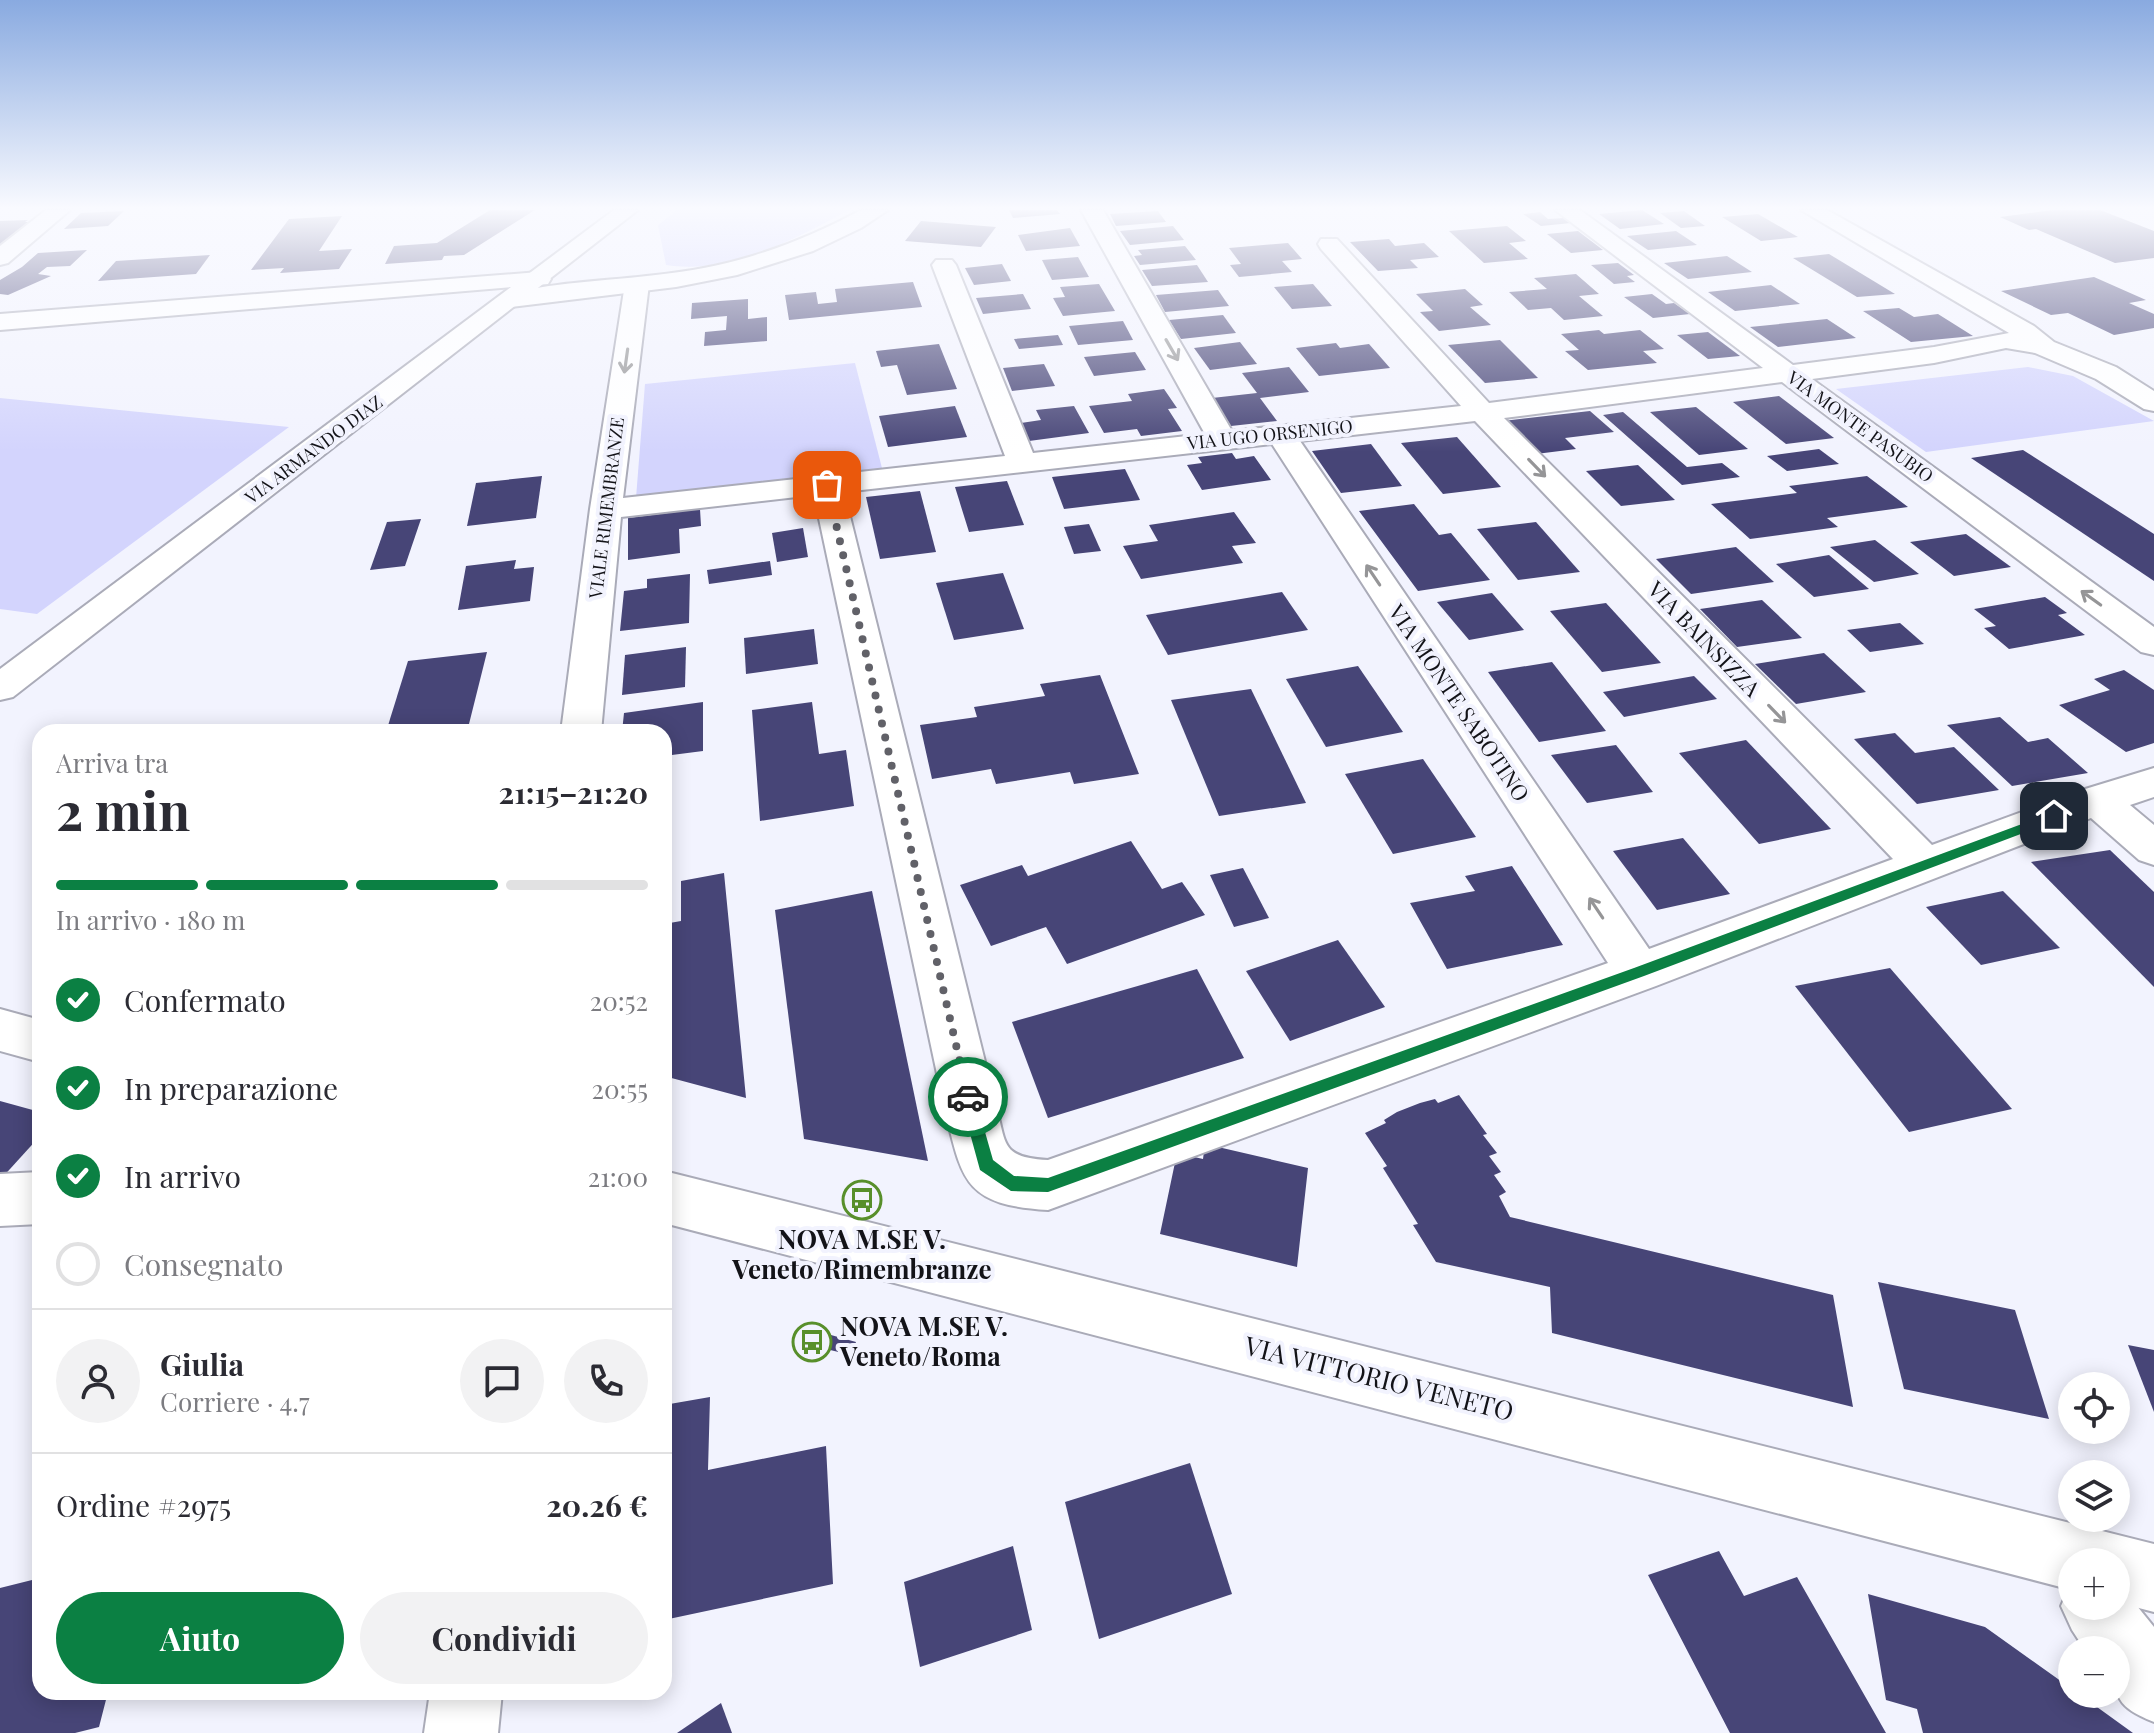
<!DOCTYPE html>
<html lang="it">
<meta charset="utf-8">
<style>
body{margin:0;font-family:"Playfair Display",serif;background:#f2f2f3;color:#2b2b33;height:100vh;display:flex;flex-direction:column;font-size:30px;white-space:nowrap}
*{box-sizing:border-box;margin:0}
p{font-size:26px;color:#7c7c81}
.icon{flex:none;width:44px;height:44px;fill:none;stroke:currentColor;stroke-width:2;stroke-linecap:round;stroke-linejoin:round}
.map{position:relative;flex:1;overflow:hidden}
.drawer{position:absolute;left:32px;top:724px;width:640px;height:976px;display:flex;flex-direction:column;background:#fff;border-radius:24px;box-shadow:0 4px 20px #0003}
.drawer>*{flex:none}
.tools{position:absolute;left:2058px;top:1372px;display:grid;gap:16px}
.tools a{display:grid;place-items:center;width:72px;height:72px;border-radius:50%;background:#fff;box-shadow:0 4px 20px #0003;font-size:40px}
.pin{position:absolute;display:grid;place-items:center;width:68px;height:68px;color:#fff;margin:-34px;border-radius:16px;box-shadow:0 4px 12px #0006}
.courier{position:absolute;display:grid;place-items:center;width:80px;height:80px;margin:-40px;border:6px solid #0b8043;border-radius:50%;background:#fff;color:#222;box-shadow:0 2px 10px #0007}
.overview em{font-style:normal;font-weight:700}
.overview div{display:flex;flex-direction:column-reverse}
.overview{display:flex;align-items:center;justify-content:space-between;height:136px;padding:0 24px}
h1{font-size:52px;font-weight:700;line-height:60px}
.bar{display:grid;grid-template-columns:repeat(4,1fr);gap:12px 8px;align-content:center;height:96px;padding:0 24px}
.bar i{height:10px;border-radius:6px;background:#e1e1e2}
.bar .current{background:#0b8043}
.bar p{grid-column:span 4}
.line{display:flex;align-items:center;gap:20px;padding:0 24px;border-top:2px solid #e1e1e2}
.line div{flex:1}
.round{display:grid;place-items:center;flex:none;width:84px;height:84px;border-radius:42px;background:#f2f2f3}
ol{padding:0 24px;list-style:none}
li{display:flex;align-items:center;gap:24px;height:88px}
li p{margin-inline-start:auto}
li .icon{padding:8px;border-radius:50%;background:#0b8043;color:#fff;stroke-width:4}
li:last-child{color:#7c7c81}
li i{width:44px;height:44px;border:4px solid #e1e1e2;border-radius:50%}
.action{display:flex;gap:16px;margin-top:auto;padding:16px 24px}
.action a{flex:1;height:92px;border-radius:48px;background:#0b8043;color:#fff;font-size:32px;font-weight:700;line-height:92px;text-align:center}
.action a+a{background:#f2f2f3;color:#2b2b33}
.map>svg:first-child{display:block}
</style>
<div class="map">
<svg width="2154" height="1733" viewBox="0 0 2154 1733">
<rect width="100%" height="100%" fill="#f2f3fe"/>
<g fill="#d3d4fd">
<path d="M677 210H849C795 239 729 275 666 265L658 225Z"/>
<path d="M855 363 883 472 636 498 645 384Z"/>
<path d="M2028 367 2073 376 2154 421 1926 452 1836 389Z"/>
<path d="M0 398 289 427 37 614 0 609Z"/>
</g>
<g fill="#474577">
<path d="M490 210H535L464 255 444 256 442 260 385 264 394 246 437 243Z"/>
<path d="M1009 210H1057L1060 214 1013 218Z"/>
<path d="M1642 210 1664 224 1620 229 1599 214Z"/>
<path d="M2052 210H2100L2154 231V258L2115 263 2036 229 2029 230 2000 217Z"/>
<path d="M124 211 108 226 64 229 81 213Z"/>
<path d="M1158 211 1166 222 1116 226 1110 214Z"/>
<path d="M1684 211 1705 226 1681 228 1660 213Z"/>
<path d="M1540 212 1548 219 1564 218 1571 223 1541 226 1523 214Z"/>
<path d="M1758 214 1798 237 1761 241 1722 217Z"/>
<path d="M342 216 319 251 352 249 339 269 280 273 284 268 251 270 289 219Z"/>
<path d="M28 220 25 222H31L0 246V221Z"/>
<path d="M921 221 996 227 981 247 905 241Z"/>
<path d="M1173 226 1184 240 1130 245 1120 231Z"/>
<path d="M1507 226 1526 241 1509 243 1528 259 1484 263 1449 231Z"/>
<path d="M1070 228 1080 246 1026 251 1018 235Z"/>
<path d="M1578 231 1603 250 1571 253 1547 234Z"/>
<path d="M1676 231 1697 245 1648 250 1627 236Z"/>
<path d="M1389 239 1395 246 1424 243 1439 257 1410 260 1418 268 1378 271 1350 242Z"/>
<path d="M1288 243 1302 259 1282 261 1292 272 1239 277 1230 265 1241 264 1229 248Z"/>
<path d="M1185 246 1196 260 1140 265 1134 256 1142 255 1138 250Z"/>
<path d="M87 250 70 266 47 267 38 274 51 276 8 295 0 294V280L22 267 38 253Z"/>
<path d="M1829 254 1895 294 1857 297 1793 258Z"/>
<path d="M210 255 196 274 98 281 116 261Z"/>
<path d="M1727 256 1752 272 1688 279 1664 263Z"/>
<path d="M1078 257 1089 277 1052 280 1042 260Z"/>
<path d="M1618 263 1634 275 1627 276 1635 282 1614 284 1591 265Z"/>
<path d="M1002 264 1011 281 974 285 965 268Z"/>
<path d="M1197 265 1208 282 1152 286 1142 270Z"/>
<path d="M1576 274 1599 294 1579 296 1603 316 1564 320 1551 308 1528 310 1509 292 1547 289 1534 278Z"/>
<path d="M2094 277 2146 300 2129 303 2154 314V328L2114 335 2068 313 2051 315 2001 291Z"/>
<path d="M913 282 922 307 789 320 785 295 816 292 818 304 837 302 835 289Z"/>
<path d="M1099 284 1115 311 1063 316 1053 298 1065 297 1060 287Z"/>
<path d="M1313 284 1332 306 1292 309 1274 287Z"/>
<path d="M1771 285 1800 304 1735 311 1708 292Z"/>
<path d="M1465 289 1483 305 1470 307 1491 325 1439 331 1420 312 1433 311 1416 294Z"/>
<path d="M1218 290 1229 306 1165 312 1156 295Z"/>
<path d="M1023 294 1031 309 983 314 976 298Z"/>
<path d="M1652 294 1666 304 1674 303 1690 314 1653 318 1624 297Z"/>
<path d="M748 299V319L767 317V341L704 346 705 332 726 330 727 316 691 319 692 303Z"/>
<path d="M1899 308 1914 317 1938 314 1973 336 1911 342 1863 311Z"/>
<path d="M1223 315 1236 333 1181 339 1169 320Z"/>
<path d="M1827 319 1856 338 1778 347 1750 327Z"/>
<path d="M1123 321 1133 340 1078 345 1069 326Z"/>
<path d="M1599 330 1604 334 1640 330 1664 349 1643 351 1657 363 1588 370 1565 351 1579 350 1561 334Z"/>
<path d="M1708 332 1740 356 1708 359 1677 335Z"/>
<path d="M1058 335 1063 345 1019 349 1014 339Z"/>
<path d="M1500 340 1538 378 1485 383 1448 345Z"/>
<path d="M1240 342 1257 364 1210 370 1194 348Z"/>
<path d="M1336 343 1340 348 1369 344 1390 368 1319 376 1296 348Z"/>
<path d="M939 344 957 389 907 395 897 365 881 367 876 351Z"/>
<path d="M1135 352 1146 370 1094 376 1084 357Z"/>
<path d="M1044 364 1055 386 1012 391 1003 368Z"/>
<path d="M1289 367 1309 392 1260 398 1277 421 1231 426 1212 398 1257 393 1242 373Z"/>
<path d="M1164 389 1177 408 1168 409 1182 431 1141 436 1137 429 1104 433 1089 406 1132 401 1128 394Z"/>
<path d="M1779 396 1834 438 1786 444 1733 402Z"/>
<path d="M955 406 967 437 888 447 879 416Z"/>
<path d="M1074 406 1089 433 1029 441 1021 423 1041 420 1036 410Z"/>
<path d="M1696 407 1748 449 1699 455 1650 412Z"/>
<path d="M1590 411 1614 432 1565 438 1576 449 1536 454 1503 421Z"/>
<path d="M1623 412 1687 467 1722 463 1740 477 1682 485 1603 415Z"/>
<path d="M1457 437 1501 487 1443 494 1401 443Z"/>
<path d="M1371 444 1402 486 1341 493 1312 451Z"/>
<path d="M1819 449 1839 464 1787 471 1767 456Z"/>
<path d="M2023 450 2154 534V581L1971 458Z"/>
<path d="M1232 453 1236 459 1254 456 1271 480 1202 490 1187 465 1202 463 1198 457Z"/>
<path d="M1638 465 1675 500 1621 506 1586 471Z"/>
<path d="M1125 469 1140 500 1064 509 1052 477Z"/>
<path d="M542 476 536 518 467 526 476 483Z"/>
<path d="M1867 476 1908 507 1827 518 1838 527 1750 539 1711 504 1797 493 1789 486Z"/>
<path d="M1007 481 1024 525 969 532 955 487Z"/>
<path d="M920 491 936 552 880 559 866 497Z"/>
<path d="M1414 504 1439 535 1451 533 1490 580 1418 591 1359 511Z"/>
<path d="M700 509 701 526 679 529 680 553 628 560V518Z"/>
<path d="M1234 512 1256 543 1232 546 1243 563 1141 579 1123 546 1158 541 1149 525Z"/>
<path d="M421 519 405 566 370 570 387 522Z"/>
<path d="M1536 522 1580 572 1518 580 1477 529Z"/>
<path d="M1089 524 1101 551 1074 554 1064 527Z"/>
<path d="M803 528 808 557 777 562 772 533Z"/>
<path d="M1966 534 2011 567 1954 576 1910 542Z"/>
<path d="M1875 540 1919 574 1874 582 1830 547Z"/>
<path d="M1736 547 1774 582 1691 594 1656 559Z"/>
<path d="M1829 555 1869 589 1814 597 1776 564Z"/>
<path d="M516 560 514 569 534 567 530 601 458 610 466 566Z"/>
<path d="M770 561 772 575 709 584 707 570Z"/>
<path d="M1003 573 1024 629 954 640 936 583Z"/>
<path d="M690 574 689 623 620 631 624 591 647 588V579Z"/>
<path d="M1282 592 1308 630 1168 655 1146 615Z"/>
<path d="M1492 593 1524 630 1469 640 1437 602Z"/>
<path d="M2045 597 2067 613 2058 615 2085 635 2009 649 1984 628 1996 626 1974 609Z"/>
<path d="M1762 600 1802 638 1737 647 1700 609Z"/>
<path d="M1606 603 1661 663 1602 672 1550 611Z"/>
<path d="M1900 623 1924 644 1870 652 1847 630Z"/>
<path d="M814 629 818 664 746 674 744 638Z"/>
<path d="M686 647 685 687 622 695 625 655Z"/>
<path d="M487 652 467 732H386L408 661Z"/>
<path d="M1824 653 1866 692 1796 704 1755 664Z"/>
<path d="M1552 662 1606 731 1539 742 1488 672Z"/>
<path d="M1358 666 1403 732 1326 747 1286 679Z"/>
<path d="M2124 670 2154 690V743L2126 752 2059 705 2110 690 2094 679Z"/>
<path d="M1100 675 1139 774 1074 784 1070 772 996 784 991 769 932 779 920 725 977 717 974 707 1045 696 1040 684Z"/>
<path d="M1694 676 1717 699 1624 717 1603 692Z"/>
<path d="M1251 689 1306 803 1219 816 1171 700Z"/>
<path d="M703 702V751L664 756V732H622L624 713Z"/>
<path d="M812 702 819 754 846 750 854 806 760 821 752 710Z"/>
<path d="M2000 717 2028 742 2048 738 2088 773 2012 786 1947 725Z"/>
<path d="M1895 733 1915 753 1954 747 1999 790 1917 804 1854 739Z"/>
<path d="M1746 740 1831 829 1759 844 1679 753Z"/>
<path d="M1616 745 1653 792 1587 803 1551 755Z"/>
<path d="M1423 759 1476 837 1393 854 1345 774Z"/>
<path d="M1683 838 1730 894 1657 910 1613 851Z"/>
<path d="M1131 841 1162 889 1182 882 1205 915 1067 964 1046 927 991 946 960 885 1022 865 1028 876Z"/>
<path d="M2110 850 2154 892V987L2031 862Z"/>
<path d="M1512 866 1563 945 1447 969 1410 903 1475 891 1465 876Z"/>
<path d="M1243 868 1269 918 1234 927 1210 875Z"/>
<path d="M724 873 746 1098 664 1076V924L681 921V881Z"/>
<path d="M872 891 928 1161 804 1139 775 910Z"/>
<path d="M2003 891 2060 948 1981 965 1926 907Z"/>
<path d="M1338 940 1385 1007 1290 1041 1246 971Z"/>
<path d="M1890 968 2012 1109 1909 1132 1795 986Z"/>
<path d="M1197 969 1244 1058 1048 1118 1012 1022Z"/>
<path d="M1459 1095 1487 1134 1483 1135 1497 1153 1489 1156 1501 1172 1494 1175 1506 1192 1499 1196 1510 1217 1833 1295 1853 1407 1552 1333 1550 1287 1436 1262 1413 1225 1418 1224 1383 1168 1387 1166 1365 1133 1386 1123 1384 1120 1397 1112 1420 1103 1435 1099 1438 1103Z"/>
<path d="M0 1101 40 1112V1136L0 1180Z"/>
<path d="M1205 1144 1308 1168 1297 1267 1160 1234 1177 1153 1203 1159Z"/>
<path d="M1878 1282 2015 1310 2049 1419 1904 1389Z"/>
<path d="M831 1335 856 1342 851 1355 826 1349Z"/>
<path d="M2128 1345 2154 1350V1412Z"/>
<path d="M710 1397 708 1470 826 1446 833 1584 664 1620V1405Z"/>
<path d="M1190 1463 1232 1594 1099 1639 1065 1502Z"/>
<path d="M1013 1546 1032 1630 920 1667 904 1582Z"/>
<path d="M1719 1551 1744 1596 1797 1577 1886 1733H1730L1648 1575Z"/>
<path d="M40 1578V1692H108L99 1727 75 1733H0V1588Z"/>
<path d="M1868 1594 1985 1627 2072 1689V1694H2079L2133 1733H1923L1917 1709 1886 1700Z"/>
<path d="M721 1703 732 1733H677Z"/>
</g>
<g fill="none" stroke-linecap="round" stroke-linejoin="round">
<defs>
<g id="minor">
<path d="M46 210H70L8 263 0 265V246Z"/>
<path d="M1081 210H1103L1232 431 1461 406 1321 249 1318 244 1321 239H1337L1489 403 1763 368 1555 210H1580L1793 365 1934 347 2009 333 1801 210H1827L2034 326 2054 342 2116 367 2154 391V411L2144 409 2096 379 2035 353 2006 348 1934 363 1812 379 2154 627V655L2141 652 1782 382 1504 418 1932 845 2082 790 2154 768V797L2130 805 2154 825V865L2139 860 2091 818 1656 986 1048 1210C960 1205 962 1177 943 1102L814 495 621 517 601 732H561L590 509 625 284 628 279H646L649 284 623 498 1005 456 932 265 936 260H952L956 265 1033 453 1205 434ZM1475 421 1893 859 1649 949 1300 441ZM1272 444 1608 963 1048 1160C999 1157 1007 1144 995 1102L844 492Z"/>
<path d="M539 272 548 274 551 279 548 284 0 330V314Z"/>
<path d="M40 1172V1224L0 1226V1174Z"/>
<path d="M2116 1580 2154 1627V1722C2110 1704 2116 1694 2116 1650H2085L2072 1630 2061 1606 2072 1581V1606H2116Z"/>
<path d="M430 1692H502L498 1733H424Z"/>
</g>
<path id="tertiary" d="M861 210H888L861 228 813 251 737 275 676 287 511 307 502 305 499 300 502 295C558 281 615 281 672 273 739 265 802 242 861 210Z"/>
<path id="secondary" d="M614 210H638L13 697 0 700V669Z"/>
<g id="primary">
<path d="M0 1009 40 1020V1062L0 1051Z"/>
<path d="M664 1171 2154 1544V1612L2116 1602V1562H2072V1590L664 1223Z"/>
</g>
</defs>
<use href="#minor" stroke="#aaabb8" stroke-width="4"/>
<use href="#tertiary" stroke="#aaabb8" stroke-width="4"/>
<use href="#secondary" stroke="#aaabb8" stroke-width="4"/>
<use href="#primary" stroke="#aaabb8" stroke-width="4"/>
<use href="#minor" fill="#fff" fill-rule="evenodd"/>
<use href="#tertiary" fill="#fff" fill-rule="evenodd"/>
<use href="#secondary" fill="#fff" fill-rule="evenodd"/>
<use href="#primary" fill="#fff" fill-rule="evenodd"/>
</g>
<defs><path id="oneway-shaft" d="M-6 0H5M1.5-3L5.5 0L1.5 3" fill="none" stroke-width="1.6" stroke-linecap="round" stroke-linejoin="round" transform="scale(2)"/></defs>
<g stroke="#959597">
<use href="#oneway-shaft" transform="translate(1172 350) rotate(60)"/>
<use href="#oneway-shaft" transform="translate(626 361) rotate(98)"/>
<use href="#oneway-shaft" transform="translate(1537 468) rotate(46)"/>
<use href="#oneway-shaft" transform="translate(1373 575) rotate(-124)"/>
<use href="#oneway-shaft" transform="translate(2091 598) rotate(-144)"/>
<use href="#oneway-shaft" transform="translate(1777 714) rotate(46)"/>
<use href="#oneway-shaft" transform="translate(1596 908) rotate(-124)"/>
</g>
<linearGradient id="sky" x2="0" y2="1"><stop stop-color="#89aae0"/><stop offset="0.46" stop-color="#f9faff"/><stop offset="1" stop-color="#f9faff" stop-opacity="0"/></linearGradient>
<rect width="2154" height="452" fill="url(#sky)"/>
<path fill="#0b8043" d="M2054 812 2058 813V820L1644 976 1048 1192 1011 1191 980 1170 960 1097 968 1091 975 1097 993 1160 1014 1176 1048 1178 1634 968Z"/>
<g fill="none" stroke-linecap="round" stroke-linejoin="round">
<path stroke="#616168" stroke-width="8" stroke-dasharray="0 14.4" d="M827 485 968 1097"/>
</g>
<defs>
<symbol id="bus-ring" viewBox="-11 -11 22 22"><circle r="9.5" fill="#f2f3fe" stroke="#588f2b" stroke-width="1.5"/><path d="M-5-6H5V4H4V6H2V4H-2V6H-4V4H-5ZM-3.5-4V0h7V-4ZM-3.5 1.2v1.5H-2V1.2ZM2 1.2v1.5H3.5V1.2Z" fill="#588f2b"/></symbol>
</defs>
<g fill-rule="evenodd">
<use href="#bus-ring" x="840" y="1178" width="44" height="44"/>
<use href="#bus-ring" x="790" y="1320" width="44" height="44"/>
</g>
<g text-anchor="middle" stroke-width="8" stroke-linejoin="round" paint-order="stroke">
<g font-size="18" fill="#131318" stroke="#f2f3fe">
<text transform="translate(1860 427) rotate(36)" y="6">VIA MONTE PASUBIO</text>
<text transform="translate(1270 435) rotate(-6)" y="6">VIA UGO ORSENIGO</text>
<text transform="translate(314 450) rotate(-37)" y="6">VIA ARMANDO DIAZ</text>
<text transform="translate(607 508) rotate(-83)" y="6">VIALE RIMEMBRANZE</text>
</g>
<g font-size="22" fill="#131318" stroke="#f2f3fe">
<text transform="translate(1704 639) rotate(46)" y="8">VIA BAINSIZZA</text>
<text transform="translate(1459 703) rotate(56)" y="8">VIA MONTE SABOTINO</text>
</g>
<g font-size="26" font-weight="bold" fill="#131318" stroke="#f2f3fe">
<text x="862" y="1249">NOVA M.SE V.<tspan x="862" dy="30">Veneto/Rimembranze</tspan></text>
<text x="840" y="1336" text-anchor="start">NOVA M.SE V.<tspan x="840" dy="30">Veneto/Roma</tspan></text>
</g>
<g font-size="26" fill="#131318" stroke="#f2f3fe">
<text transform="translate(1379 1379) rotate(14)" y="9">VIA VITTORIO VENETO</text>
</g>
</g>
</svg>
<div class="tools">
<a><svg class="icon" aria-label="locate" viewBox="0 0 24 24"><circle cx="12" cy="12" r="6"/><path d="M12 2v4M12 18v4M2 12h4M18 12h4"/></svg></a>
<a><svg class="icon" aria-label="layers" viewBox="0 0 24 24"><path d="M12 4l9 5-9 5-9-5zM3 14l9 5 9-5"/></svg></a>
<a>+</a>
<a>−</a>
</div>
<div class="pin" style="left:827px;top:485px;background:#ea580c"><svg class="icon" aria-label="bag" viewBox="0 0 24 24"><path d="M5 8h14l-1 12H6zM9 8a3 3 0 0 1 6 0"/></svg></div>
<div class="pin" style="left:2054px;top:816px;background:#1f2937"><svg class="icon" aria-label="home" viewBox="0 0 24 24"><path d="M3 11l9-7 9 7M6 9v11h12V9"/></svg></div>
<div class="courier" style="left:968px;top:1097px"><svg class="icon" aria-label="car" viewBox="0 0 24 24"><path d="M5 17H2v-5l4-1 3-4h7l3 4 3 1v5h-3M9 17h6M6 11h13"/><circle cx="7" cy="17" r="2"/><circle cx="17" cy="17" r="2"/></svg></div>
<section class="drawer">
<div class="overview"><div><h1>2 min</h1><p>Arriva tra</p></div><em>21:15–21:20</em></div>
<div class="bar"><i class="current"></i><i class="current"></i><i class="current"></i><i></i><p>In arrivo · 180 m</p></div>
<ol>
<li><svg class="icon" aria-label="check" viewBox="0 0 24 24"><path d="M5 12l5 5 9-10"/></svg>Confermato<p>20:52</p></li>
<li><svg class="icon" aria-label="check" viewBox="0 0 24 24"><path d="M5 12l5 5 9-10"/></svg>In preparazione<p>20:55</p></li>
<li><svg class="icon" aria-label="check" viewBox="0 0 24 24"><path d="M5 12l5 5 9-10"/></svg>In arrivo<p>21:00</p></li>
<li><i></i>Consegnato</li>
</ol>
<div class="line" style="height:144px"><a class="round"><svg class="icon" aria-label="person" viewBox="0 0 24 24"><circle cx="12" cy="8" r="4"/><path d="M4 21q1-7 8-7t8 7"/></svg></a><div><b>Giulia</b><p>Corriere · 4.7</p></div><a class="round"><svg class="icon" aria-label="chat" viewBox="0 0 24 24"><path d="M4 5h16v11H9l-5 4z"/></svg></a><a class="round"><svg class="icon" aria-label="phone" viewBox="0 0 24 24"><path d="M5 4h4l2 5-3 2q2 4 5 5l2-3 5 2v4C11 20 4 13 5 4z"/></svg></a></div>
<div class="line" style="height:104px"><div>Ordine #2975</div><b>20.26 €</b></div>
<div class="action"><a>Aiuto</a><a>Condividi</a></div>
</section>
</div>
